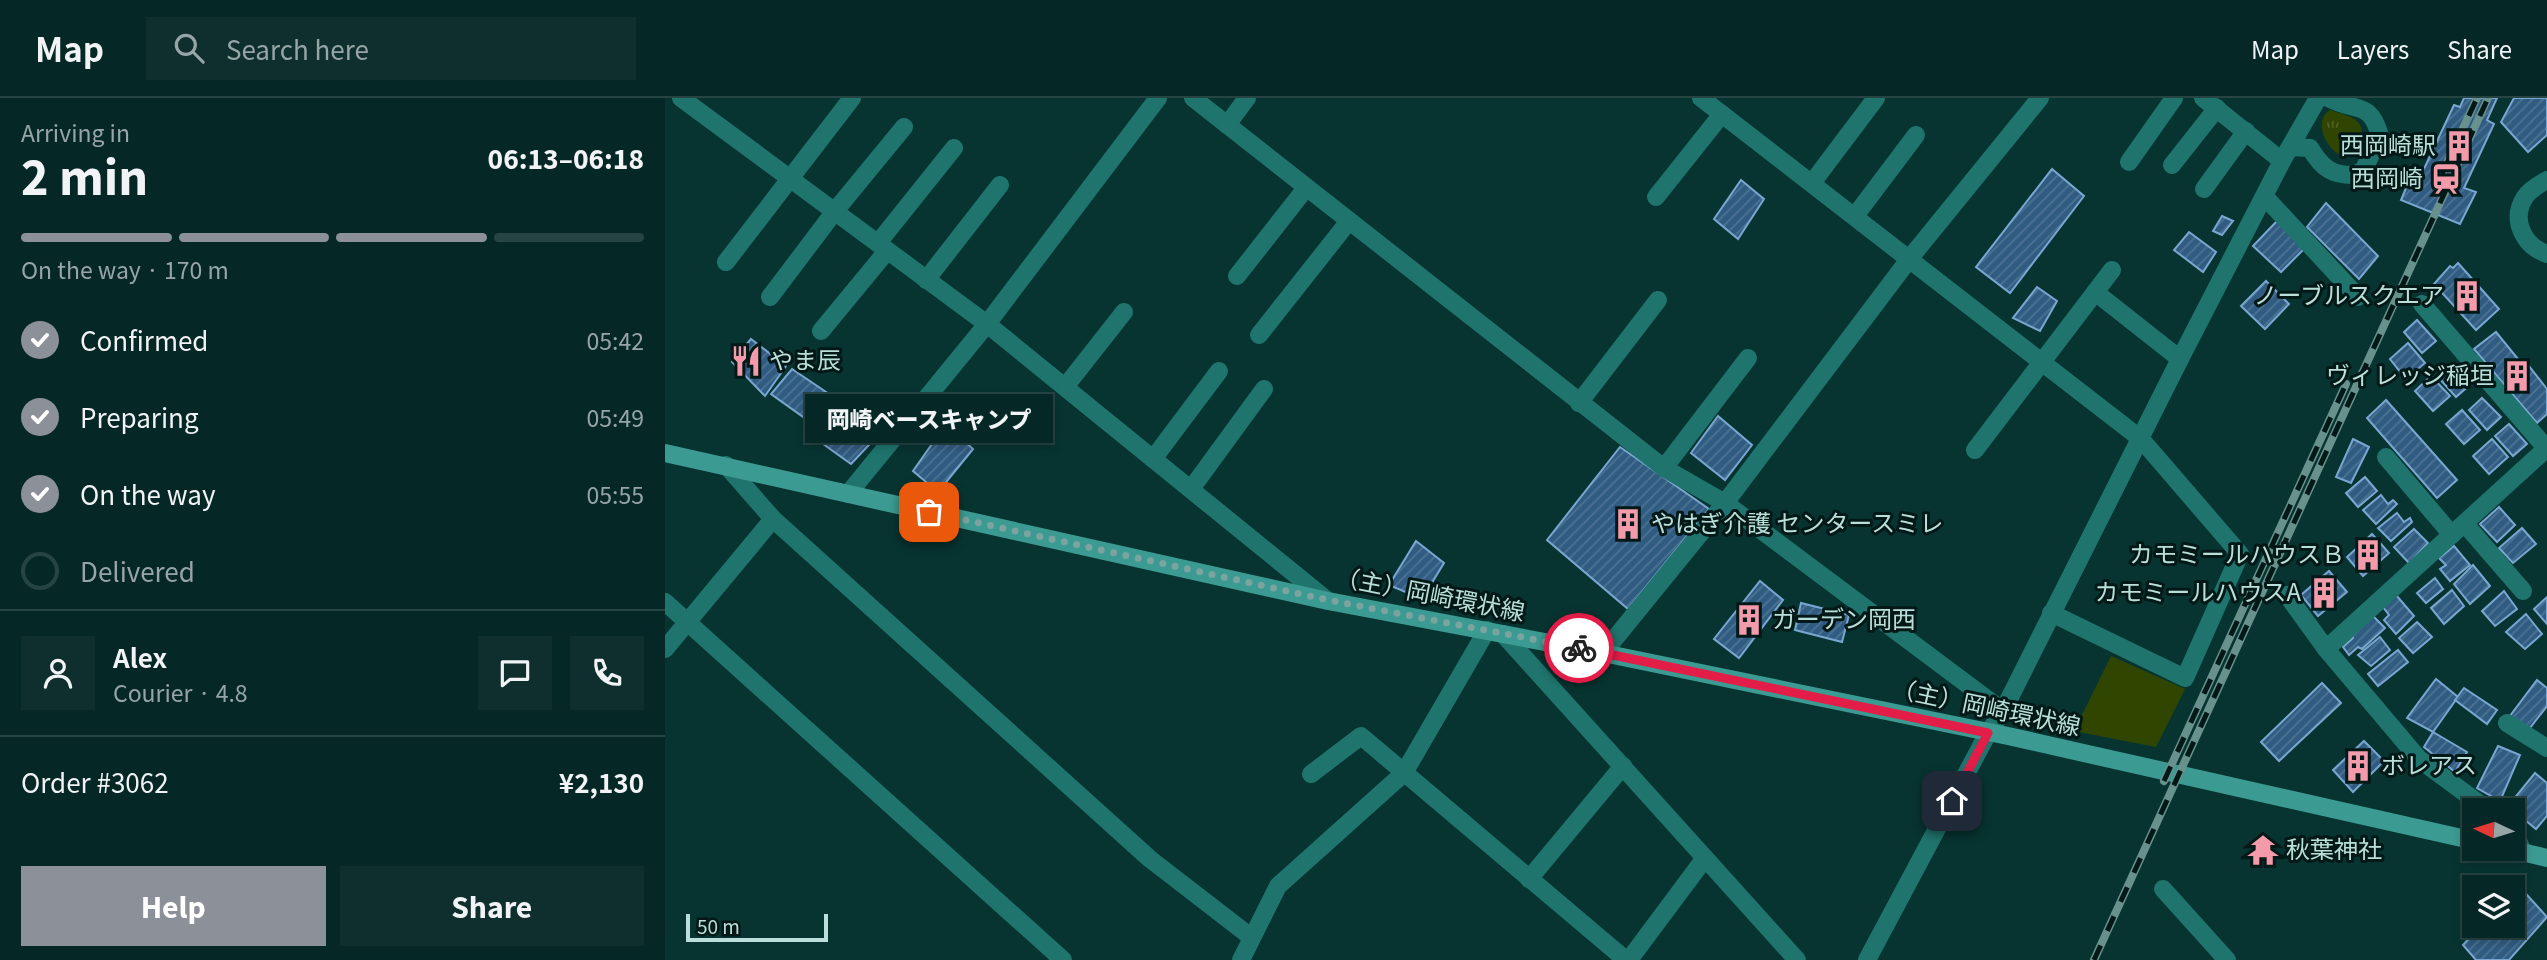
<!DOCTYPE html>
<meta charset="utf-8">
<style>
body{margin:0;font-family:Georgia,"Noto Sans JP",serif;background:#0e2f2d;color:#f1f3f6;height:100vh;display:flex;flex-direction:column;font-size:26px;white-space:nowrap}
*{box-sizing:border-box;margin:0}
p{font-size:23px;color:#97a5a7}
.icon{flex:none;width:38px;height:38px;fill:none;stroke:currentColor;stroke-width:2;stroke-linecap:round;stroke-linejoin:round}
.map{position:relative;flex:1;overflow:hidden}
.side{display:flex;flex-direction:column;background:#052725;width:665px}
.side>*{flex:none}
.needle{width:46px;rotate:274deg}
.tools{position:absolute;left:1797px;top:700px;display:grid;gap:14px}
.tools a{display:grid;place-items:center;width:63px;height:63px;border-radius:0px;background:#052725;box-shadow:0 4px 10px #0003,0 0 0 2px #264442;font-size:35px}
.scale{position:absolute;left:21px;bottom:18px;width:142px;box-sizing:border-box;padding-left:7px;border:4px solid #badfda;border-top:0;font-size:19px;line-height:24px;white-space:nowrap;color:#badfda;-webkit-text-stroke:5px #021917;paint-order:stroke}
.pin{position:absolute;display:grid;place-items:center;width:60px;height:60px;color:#fff;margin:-30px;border-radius:14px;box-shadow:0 4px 10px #0006}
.courier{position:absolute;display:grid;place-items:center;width:70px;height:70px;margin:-35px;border:5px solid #e11d48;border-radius:50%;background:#fff;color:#222;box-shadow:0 2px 9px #0007}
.bubble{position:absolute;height:49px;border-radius:0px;background:#052725;box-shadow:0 4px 10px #0003,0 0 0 2px #264442;font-size:23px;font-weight:800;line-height:49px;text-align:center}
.head em{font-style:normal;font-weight:800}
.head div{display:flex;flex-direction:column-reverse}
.head{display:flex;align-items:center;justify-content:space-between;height:119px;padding:0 21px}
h1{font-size:46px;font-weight:800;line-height:52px}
.bar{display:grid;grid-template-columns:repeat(4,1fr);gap:10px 7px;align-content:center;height:84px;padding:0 21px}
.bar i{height:9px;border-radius:5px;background:#264442}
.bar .active{background:#8c9099}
.bar p{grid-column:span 4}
.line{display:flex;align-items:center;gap:18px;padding:0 21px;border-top:2px solid #264442}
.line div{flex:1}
.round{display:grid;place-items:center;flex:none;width:74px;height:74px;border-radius:0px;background:#0e2f2d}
ol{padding:0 21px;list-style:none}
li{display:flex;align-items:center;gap:21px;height:77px}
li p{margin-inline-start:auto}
li .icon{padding:7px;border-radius:50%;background:#8c9099;color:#fff;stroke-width:4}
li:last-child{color:#97a5a7}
li i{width:38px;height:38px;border:4px solid #264442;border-radius:50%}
.primary-button{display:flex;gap:14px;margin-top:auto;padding:14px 21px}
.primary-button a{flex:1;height:80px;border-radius:0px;background:#8c9099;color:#fff;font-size:28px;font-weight:800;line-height:80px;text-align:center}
.primary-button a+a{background:#0e2f2d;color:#f1f3f6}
header{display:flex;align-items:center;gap:42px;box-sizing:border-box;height:98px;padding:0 35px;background:#052725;border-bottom:2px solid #264442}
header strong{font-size:33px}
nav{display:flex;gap:38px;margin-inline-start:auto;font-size:24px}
.search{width:490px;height:63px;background:#0e2f2d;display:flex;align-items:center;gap:18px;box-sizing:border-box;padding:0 24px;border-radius:0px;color:#97a5a7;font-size:26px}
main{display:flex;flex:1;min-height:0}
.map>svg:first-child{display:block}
</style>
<header>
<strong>Map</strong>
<div class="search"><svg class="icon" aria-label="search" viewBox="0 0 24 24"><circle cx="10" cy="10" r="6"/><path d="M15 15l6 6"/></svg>Search here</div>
<nav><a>Map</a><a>Layers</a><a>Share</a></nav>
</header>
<main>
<section class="side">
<div class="head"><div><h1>2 min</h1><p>Arriving in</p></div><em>06:13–06:18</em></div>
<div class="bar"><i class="active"></i><i class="active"></i><i class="active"></i><i></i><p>On the way · 170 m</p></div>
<ol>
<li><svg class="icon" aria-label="check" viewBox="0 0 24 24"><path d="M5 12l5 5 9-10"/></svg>Confirmed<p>05:42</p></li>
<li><svg class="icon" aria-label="check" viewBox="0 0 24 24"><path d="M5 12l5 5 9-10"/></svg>Preparing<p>05:49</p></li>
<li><svg class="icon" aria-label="check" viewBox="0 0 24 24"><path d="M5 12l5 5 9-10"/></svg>On the way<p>05:55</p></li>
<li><i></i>Delivered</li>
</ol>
<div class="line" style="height:126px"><a class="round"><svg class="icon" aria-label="person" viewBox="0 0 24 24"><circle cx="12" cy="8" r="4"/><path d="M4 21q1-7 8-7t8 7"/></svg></a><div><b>Alex</b><p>Courier · 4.8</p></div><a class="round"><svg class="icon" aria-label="chat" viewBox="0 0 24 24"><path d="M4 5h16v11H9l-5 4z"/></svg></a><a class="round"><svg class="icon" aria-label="phone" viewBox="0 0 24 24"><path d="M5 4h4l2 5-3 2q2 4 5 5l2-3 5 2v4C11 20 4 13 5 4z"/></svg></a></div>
<div class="line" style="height:91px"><div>Order #3062</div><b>¥2,130</b></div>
<div class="primary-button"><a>Help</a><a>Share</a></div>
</section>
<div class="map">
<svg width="1882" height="862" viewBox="0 0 1882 862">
<defs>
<pattern id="grass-tufts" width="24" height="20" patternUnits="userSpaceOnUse" patternTransform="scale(1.75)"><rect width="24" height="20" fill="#304600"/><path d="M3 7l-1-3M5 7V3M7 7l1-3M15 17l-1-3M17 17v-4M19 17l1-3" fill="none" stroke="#4c6025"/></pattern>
<pattern id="building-hatch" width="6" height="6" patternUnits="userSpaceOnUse" patternTransform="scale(1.75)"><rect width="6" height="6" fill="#315c82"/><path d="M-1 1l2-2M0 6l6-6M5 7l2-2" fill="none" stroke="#4d7393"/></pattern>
</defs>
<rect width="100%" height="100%" fill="#073431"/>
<path fill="url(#grass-tufts)" d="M1665 12C1685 19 1703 20 1695 46 1693 52 1691 56 1685 58 1668 63 1644 25 1665 12Z"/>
<path fill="#304600" d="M1446 558 1520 591 1491 649 1409 633Z"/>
<g fill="url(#building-hatch)" stroke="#7aa7d1" stroke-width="2">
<path d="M1799 0H1832L1822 22 1829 26 1799 90 1811 94 1795 126 1736 102 1749 71 1758 73 1789 7 1795 9Z"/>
<path d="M1849 0H1882V37L1863 54 1836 24Z"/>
<path d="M1387 71 1419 98 1345 195 1311 169Z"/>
<path d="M1076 82 1099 101 1073 141 1049 121Z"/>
<path d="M1661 105 1713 158 1694 181 1642 129Z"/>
<path d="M1557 118 1568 123 1557 137 1548 133Z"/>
<path d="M1613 122 1642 148 1616 174 1588 148Z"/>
<path d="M1524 134 1551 154 1538 174 1509 152Z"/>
<path d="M1793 165 1834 211 1811 232 1769 186 1785 168 1788 170Z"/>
<path d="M1601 183 1624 206 1600 231 1576 208Z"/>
<path d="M1372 189 1392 203 1375 233 1348 220Z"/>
<path d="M1752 222 1771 243 1757 255 1739 234Z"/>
<path d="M1831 234 1857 266 1860 263 1882 291V316L1872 325 1809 251Z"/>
<path d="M86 241 121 268 100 298 67 264Z"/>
<path d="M1743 245 1760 265 1741 281 1725 261Z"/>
<path d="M1788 266 1806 286 1791 299 1773 279Z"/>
<path d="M127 271 167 298 148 326 106 296Z"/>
<path d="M1766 278 1785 298 1768 313 1750 293Z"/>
<path d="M1817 300 1836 319 1822 332 1804 312Z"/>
<path d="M1721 302 1792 382 1772 400 1702 320Z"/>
<path d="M188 305 219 331 186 366 154 343Z"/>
<path d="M1797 312 1815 332 1799 346 1781 326Z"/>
<path d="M1053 318 1087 347 1060 382 1026 355Z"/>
<path d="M281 326 308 351 273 394 248 373Z"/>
<path d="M1844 326 1862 346 1848 358 1830 338Z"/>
<path d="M1688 341 1704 349 1686 385 1671 379Z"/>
<path d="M1827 341 1843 359 1824 376 1808 358Z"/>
<path d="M955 349 1044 411 963 511 882 442Z"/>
<path d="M1700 379 1712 393 1693 409 1681 395Z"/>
<path d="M1716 397 1723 406 1728 402 1732 406 1711 426 1698 412Z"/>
<path d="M1834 409 1850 427 1832 444 1815 426Z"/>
<path d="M1732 415 1739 424 1745 420 1747 424 1726 443 1713 430Z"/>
<path d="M1857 430 1871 446 1848 465 1834 450Z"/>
<path d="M1749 431 1763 445 1744 465 1729 449Z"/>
<path d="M1707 436 1724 455 1698 478 1682 459Z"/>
<path d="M751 443 779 465 757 501 724 487Z"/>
<path d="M1789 448 1805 467 1785 483 1775 471 1781 467 1774 460Z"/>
<path d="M1808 467 1825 488 1805 506 1789 486Z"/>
<path d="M1664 473 1682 494 1653 518 1636 497Z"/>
<path d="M1770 480 1778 491 1761 505 1752 495Z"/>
<path d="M1095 483 1118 502 1074 560 1049 541Z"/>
<path d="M1787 492 1799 508 1779 526 1766 510Z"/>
<path d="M1839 493 1852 511 1830 528 1817 513Z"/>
<path d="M1731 497 1749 518 1731 536 1719 522 1724 517 1718 509Z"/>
<path d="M1882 499V526L1869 511Z"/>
<path d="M1136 505 1184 517 1177 544 1130 532Z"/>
<path d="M1861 516 1877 536 1860 551 1841 534Z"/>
<path d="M1707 517 1720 530 1697 551 1693 549 1684 557 1678 549 1688 540 1686 536Z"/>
<path d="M1752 524 1767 539 1748 555 1734 540Z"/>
<path d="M1715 539 1725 552 1706 568 1693 557Z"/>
<path d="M1733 552 1743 564 1713 588 1703 576Z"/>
<path d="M1771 581 1793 599 1768 634 1742 620Z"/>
<path d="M1872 582 1882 590V608L1865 630 1845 618Z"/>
<path d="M1657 585 1676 605 1614 663 1596 644Z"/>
<path d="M1799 590 1832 612 1822 626 1790 602Z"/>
<path d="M1768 634 1802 654 1790 674 1759 649Z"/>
<path d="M1699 643 1719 663 1688 694 1668 672Z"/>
<path d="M1833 648 1855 657 1835 703 1812 690Z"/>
<path d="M1870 675 1882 685V718L1871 731 1843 708Z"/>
<path d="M1853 787 1882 819 1844 862H1811L1798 847 1815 828H1848V793Z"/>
</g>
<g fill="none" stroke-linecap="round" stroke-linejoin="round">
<g stroke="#1f746d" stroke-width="18">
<path d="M16 0 322 226 663 503"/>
<path d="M528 0 999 370 1060 405 1245 160 1375 0"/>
<path d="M1036 0 1476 341 1575 456 1520 580 1386 515"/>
<path d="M1538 0 1617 63"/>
<path d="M562 27 582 0"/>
<path d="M1625 49 1645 50C1657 70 1667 78 1691 77L1699 71 1715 38C1705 1 1690 15 1663 0"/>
<path d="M1464 64 1509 0"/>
<path d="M1507 67 1552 10"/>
<path d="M1882 82C1875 86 1865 91 1860 99 1845 122 1859 148 1882 156"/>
<path d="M1147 85 1211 0"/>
<path d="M1539 91 1581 33"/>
<path d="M991 99 1057 16"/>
<path d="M1600 99 1693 199"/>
<path d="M1190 118 1251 37"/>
<path d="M213 145 289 50"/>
<path d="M61 164 187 0"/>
<path d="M572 178 641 90"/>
<path d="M261 182 335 87"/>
<path d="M1430 194 1515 261"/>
<path d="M105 199 170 113 239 29"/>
<path d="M1757 206 1882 351"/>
<path d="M156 233 222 153"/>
<path d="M594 237 684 123"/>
<path d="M400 289 459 214"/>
<path d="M914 305 993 202"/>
<path d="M1310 352 1447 172"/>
<path d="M1721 359 1787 437"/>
<path d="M488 361 554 273"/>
<path d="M61 367 108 421 485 761 586 839"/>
<path d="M999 370 1083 260"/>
<path d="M526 391 599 291"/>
<path d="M183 396 322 226 493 0"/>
<path d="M1800 426 1858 493"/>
<path d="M1622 497 1661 551 1882 350"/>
<path d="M0 504 398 862"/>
<path d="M838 536 1132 862"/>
<path d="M0 551 108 421"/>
<path d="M1661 551 1754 661 1823 712"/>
<path d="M938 555 1060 405 1338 613"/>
<path d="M1842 625 1882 650"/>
<path d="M646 676 696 638 961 862"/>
<path d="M1848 731 1858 754"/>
<path d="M864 781 958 668"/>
<path d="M1498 791 1562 862"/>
<path d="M576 862 613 788 739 675 822 532"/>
<path d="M964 862 1040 760"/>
<path d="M1202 862 1323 635 1338 613 1515 261 1617 63 1653 0"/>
</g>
<g stroke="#3b9b92" stroke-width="18">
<path d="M0 355 663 503 938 555 1343 638 1810 743"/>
<path d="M1844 751 1882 760"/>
</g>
<defs>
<g id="rail">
<path d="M1777 76 1812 0"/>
<path d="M1499 683 1681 286"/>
<path d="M1429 862 1823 0"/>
</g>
</defs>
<use href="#rail" stroke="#68918d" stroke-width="8"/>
<use href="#rail" stroke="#021917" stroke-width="5" stroke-dasharray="16" stroke-linecap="butt"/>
</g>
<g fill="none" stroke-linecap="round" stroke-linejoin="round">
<path stroke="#7ba39f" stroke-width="7" stroke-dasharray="0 12.6" d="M264 414 663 502 914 550"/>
<path stroke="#e11d48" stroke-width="9" d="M914 550 1323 635 1287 703"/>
</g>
<defs>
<symbol id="building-bare" viewBox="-9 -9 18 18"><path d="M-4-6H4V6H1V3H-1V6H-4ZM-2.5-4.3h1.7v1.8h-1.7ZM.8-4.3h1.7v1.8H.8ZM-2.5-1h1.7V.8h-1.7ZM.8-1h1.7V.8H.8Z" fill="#f39aab" stroke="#021917" stroke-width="2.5" paint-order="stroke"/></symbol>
<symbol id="station-bare" viewBox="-9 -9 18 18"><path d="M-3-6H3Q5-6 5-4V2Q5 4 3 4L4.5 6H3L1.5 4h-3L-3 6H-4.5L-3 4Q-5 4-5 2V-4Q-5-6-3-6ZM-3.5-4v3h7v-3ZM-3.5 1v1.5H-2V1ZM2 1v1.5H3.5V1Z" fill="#f39aab" stroke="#021917" stroke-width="2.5" paint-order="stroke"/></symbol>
<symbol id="restaurant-bare" viewBox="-9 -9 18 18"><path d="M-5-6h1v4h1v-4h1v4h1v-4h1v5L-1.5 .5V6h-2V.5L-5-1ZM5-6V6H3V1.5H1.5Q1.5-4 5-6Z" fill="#f39aab" stroke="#021917" stroke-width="2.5" paint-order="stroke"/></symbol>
<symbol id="temple-bare" viewBox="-9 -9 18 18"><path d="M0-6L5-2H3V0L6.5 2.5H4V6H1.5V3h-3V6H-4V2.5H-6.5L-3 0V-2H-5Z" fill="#f39aab" stroke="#021917" stroke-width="2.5" paint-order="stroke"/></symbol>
</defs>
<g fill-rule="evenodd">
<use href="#building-bare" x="1772" y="26" width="44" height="44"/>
<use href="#station-bare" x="1759" y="59" width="44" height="44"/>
<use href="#building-bare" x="1780" y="176" width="44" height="44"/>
<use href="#restaurant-bare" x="59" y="241" width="44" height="44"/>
<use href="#building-bare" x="1830" y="256" width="44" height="44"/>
<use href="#building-bare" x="941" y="404" width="44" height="44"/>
<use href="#building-bare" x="1681" y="435" width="44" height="44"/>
<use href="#building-bare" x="1637" y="473" width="44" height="44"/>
<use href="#building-bare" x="1062" y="500" width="44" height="44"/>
<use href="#building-bare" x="1671" y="646" width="44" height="44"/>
<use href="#temple-bare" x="1576" y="730" width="44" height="44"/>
</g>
<g text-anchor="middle" stroke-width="6" stroke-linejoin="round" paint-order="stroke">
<g font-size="24" fill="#badfda" stroke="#021917" text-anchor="end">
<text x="1771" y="56">西岡崎駅</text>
<text x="1758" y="89">西岡崎</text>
<text x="1779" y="206">ノーブルスクエア</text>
<text x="104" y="271" text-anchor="start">やま辰</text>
<text x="1829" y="286">ヴィレッジ稲垣</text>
<text x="986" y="434" text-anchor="start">やはぎ介護 センタースミレ</text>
<text x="1680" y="465">カモミールハウスＢ</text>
<text x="1636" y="503">カモミールハウスA</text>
<text x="1107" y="530" text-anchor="start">ガーデン岡西</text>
<text x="1716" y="676" text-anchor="start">ボレアス</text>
<text x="1621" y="760" text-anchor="start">秋葉神社</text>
</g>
<g font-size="24" fill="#badfda" stroke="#021917">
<text transform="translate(765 497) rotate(11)" y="8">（主）岡崎環状線</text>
<text transform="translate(1321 610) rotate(12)" y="8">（主）岡崎環状線</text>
</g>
</g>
</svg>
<div class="tools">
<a><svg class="needle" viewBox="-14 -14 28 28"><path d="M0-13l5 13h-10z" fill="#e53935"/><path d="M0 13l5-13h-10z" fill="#97a5a7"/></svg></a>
<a><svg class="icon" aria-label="layers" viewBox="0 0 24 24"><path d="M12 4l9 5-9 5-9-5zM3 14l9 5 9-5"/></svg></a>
</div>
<div class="scale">50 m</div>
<div class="pin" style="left:264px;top:414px;background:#ea580c"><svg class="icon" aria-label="bag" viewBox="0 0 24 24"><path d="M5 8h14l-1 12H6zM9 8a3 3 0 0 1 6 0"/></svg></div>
<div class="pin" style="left:1287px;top:703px;background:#1f2937"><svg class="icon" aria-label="home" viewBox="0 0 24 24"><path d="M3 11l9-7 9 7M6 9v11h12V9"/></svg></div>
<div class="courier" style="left:914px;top:550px"><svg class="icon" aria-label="bike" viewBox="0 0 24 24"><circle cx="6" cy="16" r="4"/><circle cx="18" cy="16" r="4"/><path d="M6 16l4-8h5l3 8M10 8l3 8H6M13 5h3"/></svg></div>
<div class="bubble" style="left:140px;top:296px;width:248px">岡崎ベースキャンプ</div>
</div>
</main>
